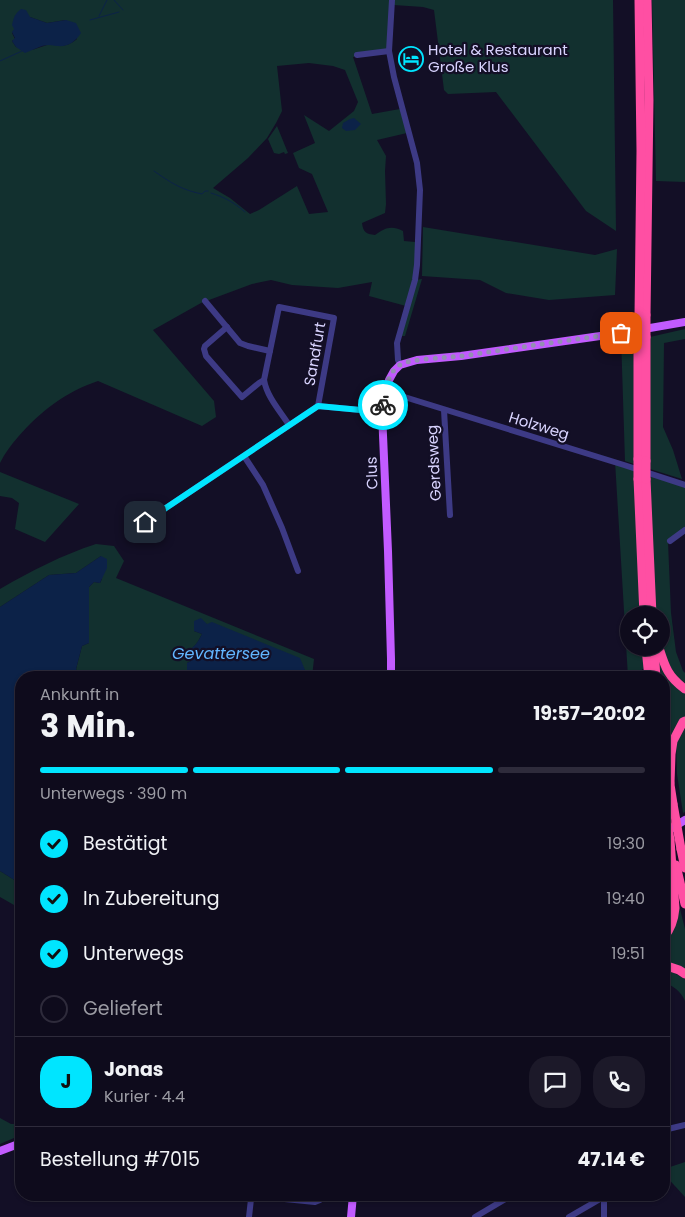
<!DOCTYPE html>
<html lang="de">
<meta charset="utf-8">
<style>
body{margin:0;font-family:Poppins,sans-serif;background:#1c1929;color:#f1f3f6;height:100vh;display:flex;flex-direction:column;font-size:19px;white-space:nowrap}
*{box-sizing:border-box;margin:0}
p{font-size:16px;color:#9b9ba3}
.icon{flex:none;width:28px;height:28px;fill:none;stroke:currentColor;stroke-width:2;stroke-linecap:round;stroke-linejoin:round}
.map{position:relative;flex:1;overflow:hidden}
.drawer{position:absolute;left:15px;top:671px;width:655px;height:530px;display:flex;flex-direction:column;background:#0e0b1c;border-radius:20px;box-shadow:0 1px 4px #0004,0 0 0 1px #2e2b3b}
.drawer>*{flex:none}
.tools{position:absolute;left:620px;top:606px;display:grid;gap:10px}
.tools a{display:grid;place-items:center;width:50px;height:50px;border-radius:50%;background:#0e0b1c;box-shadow:0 1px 4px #0004,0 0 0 1px #2e2b3b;font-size:25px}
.pin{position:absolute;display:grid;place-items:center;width:42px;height:42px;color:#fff;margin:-21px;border-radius:10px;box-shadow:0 2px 8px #0006}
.courier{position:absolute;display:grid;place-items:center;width:50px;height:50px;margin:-25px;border:4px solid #00e5ff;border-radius:50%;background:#fff;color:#222;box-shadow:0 1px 6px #0007}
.headline em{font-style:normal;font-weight:700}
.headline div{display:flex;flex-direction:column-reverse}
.headline{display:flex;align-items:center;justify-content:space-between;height:85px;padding:0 25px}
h1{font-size:32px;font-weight:700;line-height:38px}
.bar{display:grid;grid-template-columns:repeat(4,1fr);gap:8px 5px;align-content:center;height:60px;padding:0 25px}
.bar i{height:6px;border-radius:4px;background:#2e2b3b}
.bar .on{background:#00e5ff}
.bar p{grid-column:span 4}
.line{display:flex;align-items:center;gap:12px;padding:0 25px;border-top:1px solid #2e2b3b}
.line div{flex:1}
.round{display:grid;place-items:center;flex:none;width:52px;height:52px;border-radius:20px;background:#1c1929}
ol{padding:0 25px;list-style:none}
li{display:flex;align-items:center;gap:15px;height:55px}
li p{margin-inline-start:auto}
li .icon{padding:5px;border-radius:50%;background:#00e5ff;color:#111;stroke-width:4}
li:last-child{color:#9b9ba3}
li i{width:28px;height:28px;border:2px solid #2e2b3b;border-radius:50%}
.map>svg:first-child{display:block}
</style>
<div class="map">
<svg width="685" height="1217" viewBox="0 0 685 1217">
<rect width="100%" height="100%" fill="#130f26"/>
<g fill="#12302f" fill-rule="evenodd">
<path d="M0 0H613L616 231 586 211 496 92 448 94 444 90 434 10 423 7 394 5 388 53 353 57 372 114 400 109 407 133 377 140 386 156 385 171 386 204 385 213 362 223C363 232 366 234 375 235 385 228 391 225 403 231L404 241 415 242V280L422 279 405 336H399L406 306 369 296 372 282 338 288 292 285 271 280 252 284 201 303 153 330 214 401 216 417 202 426 98 381C65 392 41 411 18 437 11 445 5 453 0 463ZM30 17 47 23 66 20 77 39C65 49 60 44 47 45 43 46 39 48 35 49 30 51 22 48 16 47L12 41 15 39 12 33 15 29ZM309 63 333 66 345 70 358 102 354 111 329 131 304 115 315 143 293 153 299 168 312 174 328 212 309 214 297 186 259 210 250 214 230 198 213 188 248 158 267 138 276 123 282 111 277 66Z"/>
<path d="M652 0H685V182L656 181Z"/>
<path d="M277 126 288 153 285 154 284 152 279 154 274 153 268 139Z"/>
<path d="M423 227 595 255 617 249 615 295 549 300 506 293 480 280 422 276Z"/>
<path d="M685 329V339L664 343 663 427 673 450 682 479 650 469V337Z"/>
<path d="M634 335V464L625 461 621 336Z"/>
<path d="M615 461 685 483V530L668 542 671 613 676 652 683 671 685 673V718L669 748 664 700V678L661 677 660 668 642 669 643 677H628ZM629 615H661V648H629Z"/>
<path d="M0 472 79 504 45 542 15 529 19 503 12 498 0 496Z"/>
<path d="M96 544 114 546 124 561 116 578 314 659 312 677H304L305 670 207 624 194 621V631L202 634C198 642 195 647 187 652L188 654 191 656V661L187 663V670L190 677 126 678 122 675 112 677H80L76 669 82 646 89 643V587L94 582 100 583 102 579 101 556 76 573 49 575 0 607V589C31 571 62 555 96 544Z"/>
<path d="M685 726V812L683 813 677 774 676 741Z"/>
<path d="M664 857C668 881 678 911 664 932Z"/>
<path d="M0 871 21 884V909L0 897Z"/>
<path d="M678 901 685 929V971L664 962V942L669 937Z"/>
<path d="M664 969 674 973 685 979V1001C681 991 673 986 664 982Z"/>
<path d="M0 1118 11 1124H21V1135L0 1144Z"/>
<path d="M685 1162V1197L664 1174V1169Z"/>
</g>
<g fill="#0c2248">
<path d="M21 9 26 10 30 17 47 23 66 20 76 23 81 33C75 42 68 47 57 46 54 46 52 45 49 45 41 45 33 50 25 53L16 47 12 41 15 38 12 32 14 29 12 25C14 16 15 14 21 9Z"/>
<path d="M354 118 361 124 355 130 346 131 342 128 343 123 350 119Z"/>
<path d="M101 556 107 559V568L100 583 94 582 89 587V643L82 646 76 669 80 677 21 678V884L0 871V607L49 575 76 573Z"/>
<path d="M201 618 207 624 212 622 300 658 305 670 304 677H190L187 671V663L191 661V656L188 654 187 651C195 647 198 642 202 634L194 631V621Z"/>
</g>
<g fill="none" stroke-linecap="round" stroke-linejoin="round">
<g stroke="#0c2248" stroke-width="1">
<path d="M114 0 123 10"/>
<path d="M99 16 107 0"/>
<path d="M90 20 119 12"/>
<path d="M0 61 22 51"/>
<path d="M154 171C171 183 182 190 202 194L205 191H208"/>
<path d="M211 193C224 197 235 203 245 212"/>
</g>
<g stroke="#3d3a85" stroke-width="6">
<path d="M392 0 389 51 394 77 417 163 420 190 417 265 415 280 397 343 398 360 400 365"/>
<path d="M357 55 389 51"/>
<path d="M205 301 240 343 248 346 270 351"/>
<path d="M227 327 205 346 204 349 206 356 242 397 259 383 264 380"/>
<path d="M385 391 624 465 685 485"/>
<path d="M444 410 450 515"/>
<path d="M289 425C280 411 267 397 264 380L279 307 334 318 318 406"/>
<path d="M244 456 263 485 282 528 298 571"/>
<path d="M145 522 318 406 382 412"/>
<path d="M670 541 685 530"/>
<path d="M664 1130 685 1125"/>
<path d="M339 1195H343"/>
<path d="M604 1195V1217"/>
<path d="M249 1217 251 1199 254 1196 315 1202 320 1200 324 1195"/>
<path d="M475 1217 512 1195"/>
<path d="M569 1217 607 1195"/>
</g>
<g stroke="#c25bff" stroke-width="8">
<path d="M391 678V659L388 551 382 412 385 391 389 380 394 371 400 365 417 360 461 356 621 333 685 322"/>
<path d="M664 833 685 820"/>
<path d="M0 1151 21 1143"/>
<path d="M351 1217 353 1195"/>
</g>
<g stroke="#ff4fa3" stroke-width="9">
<path d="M646 315 649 100 647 0"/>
<path d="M639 316 641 151 639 0"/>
<path d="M638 459V337"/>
<path d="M646 461V337"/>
<path d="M638 479 644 615"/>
<path d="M646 479 652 615"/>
<path d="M646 648 649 678"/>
<path d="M654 648 656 678"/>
<path d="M659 648C665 667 668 677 685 689"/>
<path d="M664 746 667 765"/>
<path d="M669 778 673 804"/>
<path d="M670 783 671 754 673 741 683 722 685 721"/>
<path d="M681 849 685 868"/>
<path d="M676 865 685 904"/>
<path d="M664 937C671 929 674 920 675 908L670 840"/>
<path d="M664 965 679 970 685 974"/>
</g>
<g stroke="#ff4fa3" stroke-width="9">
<path d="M646 315V337"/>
<path d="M638 337 639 316"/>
<path d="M638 459V479"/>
<path d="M646 461V479"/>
<path d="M673 804 681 849"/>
<path d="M665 809 670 840"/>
</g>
</g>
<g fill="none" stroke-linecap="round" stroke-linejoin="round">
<path stroke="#948fb3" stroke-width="5" stroke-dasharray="0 9" d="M383 405C385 391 387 375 398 366 409 358 447 358 462 356 515 348 568 340 621 333"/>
<path stroke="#00e5ff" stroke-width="6" d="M145 522 318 406 382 412 383 405"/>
</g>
<defs>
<symbol id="hotel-ring" viewBox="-11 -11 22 22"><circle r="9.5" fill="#130f26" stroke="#00e5ff" stroke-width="1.5"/><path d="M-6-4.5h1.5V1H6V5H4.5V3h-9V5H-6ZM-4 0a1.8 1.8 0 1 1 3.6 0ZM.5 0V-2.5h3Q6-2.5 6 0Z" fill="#00e5ff"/></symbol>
</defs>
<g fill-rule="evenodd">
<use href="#hotel-ring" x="397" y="45" width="28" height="28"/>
</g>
<g text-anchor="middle" stroke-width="4.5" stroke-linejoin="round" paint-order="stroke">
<g font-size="15" fill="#d9d4ff" stroke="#130f26" text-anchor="start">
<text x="428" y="55">Hotel &amp; Restaurant<tspan x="428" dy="17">Große Klus</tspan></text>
</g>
<g font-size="15" fill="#d9d4ff" stroke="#130f26">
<text transform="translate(315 354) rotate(-80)" y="5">Sandfurt</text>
<text transform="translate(539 426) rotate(17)" y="5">Holzweg</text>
<text transform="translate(434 463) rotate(-93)" y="5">Gerdsweg</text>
<text transform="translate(372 473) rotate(-92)" y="5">Clus</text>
</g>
<g font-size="16" font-style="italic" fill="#62b6ff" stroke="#130f26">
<text x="221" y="659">Gevattersee</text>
</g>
</g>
</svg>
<div class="tools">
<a><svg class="icon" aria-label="locate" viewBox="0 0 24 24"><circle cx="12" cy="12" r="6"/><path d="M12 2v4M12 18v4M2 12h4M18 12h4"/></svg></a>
</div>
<div class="pin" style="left:621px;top:333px;background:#ea580c"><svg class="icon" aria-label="bag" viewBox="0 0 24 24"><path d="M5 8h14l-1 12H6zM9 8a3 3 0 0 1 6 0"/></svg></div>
<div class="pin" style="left:145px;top:522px;background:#1f2937"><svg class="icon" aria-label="home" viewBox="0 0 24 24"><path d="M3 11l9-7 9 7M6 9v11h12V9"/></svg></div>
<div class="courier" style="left:383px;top:405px"><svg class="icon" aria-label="bike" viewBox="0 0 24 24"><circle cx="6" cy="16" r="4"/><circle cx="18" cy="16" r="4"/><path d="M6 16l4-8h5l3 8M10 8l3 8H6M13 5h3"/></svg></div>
<section class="drawer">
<div class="headline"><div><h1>3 Min.</h1><p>Ankunft in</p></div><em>19:57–20:02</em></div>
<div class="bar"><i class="on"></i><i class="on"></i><i class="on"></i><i></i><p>Unterwegs · 390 m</p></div>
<ol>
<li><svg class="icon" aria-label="check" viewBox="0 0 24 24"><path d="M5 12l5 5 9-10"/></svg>Bestätigt<p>19:30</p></li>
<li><svg class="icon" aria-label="check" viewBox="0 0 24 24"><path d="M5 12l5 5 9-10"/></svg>In Zubereitung<p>19:40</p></li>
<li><svg class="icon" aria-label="check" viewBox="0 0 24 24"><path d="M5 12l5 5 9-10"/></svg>Unterwegs<p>19:51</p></li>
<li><i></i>Geliefert</li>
</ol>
<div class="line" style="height:90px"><b class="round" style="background:#00e5ff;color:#111">J</b><div><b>Jonas</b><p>Kurier · 4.4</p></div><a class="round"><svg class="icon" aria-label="chat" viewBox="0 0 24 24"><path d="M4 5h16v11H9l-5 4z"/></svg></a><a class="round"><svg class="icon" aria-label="phone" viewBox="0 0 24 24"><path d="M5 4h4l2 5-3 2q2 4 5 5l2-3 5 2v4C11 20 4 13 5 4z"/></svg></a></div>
<div class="line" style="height:65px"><div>Bestellung #7015</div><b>47.14 €</b></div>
</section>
</div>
